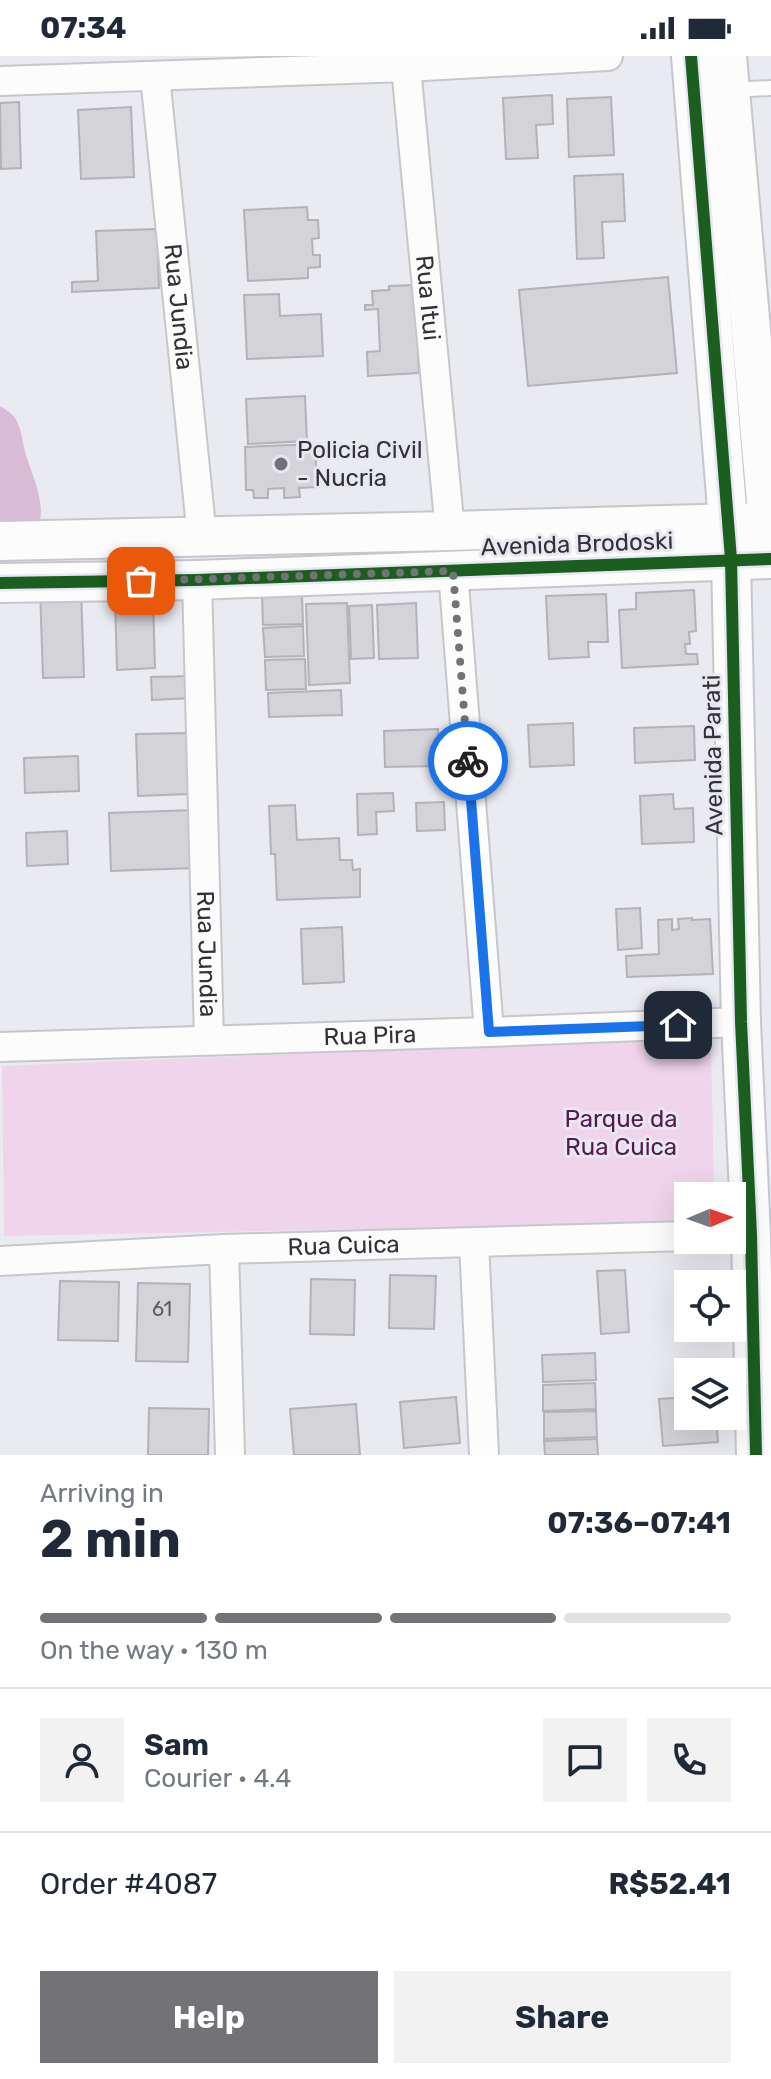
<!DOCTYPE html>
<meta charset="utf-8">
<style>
body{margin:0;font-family:Rubik,sans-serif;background:#f2f2f3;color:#1f2937;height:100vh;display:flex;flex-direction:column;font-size:30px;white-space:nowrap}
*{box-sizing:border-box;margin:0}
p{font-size:26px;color:#747a83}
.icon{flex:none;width:44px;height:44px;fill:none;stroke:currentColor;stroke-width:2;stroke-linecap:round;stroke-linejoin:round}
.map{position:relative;height:1399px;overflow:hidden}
.drawer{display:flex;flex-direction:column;background:#fff;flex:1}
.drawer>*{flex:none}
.needle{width:52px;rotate:88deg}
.controls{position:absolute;left:674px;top:1126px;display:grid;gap:16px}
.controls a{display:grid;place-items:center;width:72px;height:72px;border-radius:0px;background:#fff;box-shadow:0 8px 32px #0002;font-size:40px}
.pin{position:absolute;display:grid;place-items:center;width:68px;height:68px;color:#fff;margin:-34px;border-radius:16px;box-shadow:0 4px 12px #0006}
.courier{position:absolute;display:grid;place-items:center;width:80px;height:80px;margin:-40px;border:6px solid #1a73e8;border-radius:50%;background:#fff;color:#222;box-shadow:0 2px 10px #0007}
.summary em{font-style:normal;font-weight:700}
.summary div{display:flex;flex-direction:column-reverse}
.summary{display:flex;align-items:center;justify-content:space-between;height:136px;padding:0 40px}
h1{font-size:52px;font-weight:700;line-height:60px}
.bar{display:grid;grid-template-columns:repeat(4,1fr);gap:12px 8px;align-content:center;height:96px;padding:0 40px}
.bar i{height:10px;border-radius:6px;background:#e0e1e3}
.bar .active{background:#727277}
.bar p{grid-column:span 4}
.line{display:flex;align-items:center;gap:20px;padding:0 40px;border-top:2px solid #e0e1e3}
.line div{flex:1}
.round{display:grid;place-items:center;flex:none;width:84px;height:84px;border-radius:0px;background:#f2f2f3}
.cta{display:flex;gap:16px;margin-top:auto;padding:16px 40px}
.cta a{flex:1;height:92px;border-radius:0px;background:#727277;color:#fff;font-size:32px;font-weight:700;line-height:92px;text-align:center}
.cta a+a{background:#f2f2f3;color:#1f2937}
.status{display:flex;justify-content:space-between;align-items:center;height:56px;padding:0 40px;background:#fff;direction:ltr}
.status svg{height:22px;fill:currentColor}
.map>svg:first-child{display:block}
</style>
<div class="status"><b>07:34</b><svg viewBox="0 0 49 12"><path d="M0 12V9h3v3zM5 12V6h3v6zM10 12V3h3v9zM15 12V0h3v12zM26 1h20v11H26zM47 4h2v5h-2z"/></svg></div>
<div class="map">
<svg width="771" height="1399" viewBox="0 0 771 1399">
<rect width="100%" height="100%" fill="#eaebf1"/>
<path fill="#f0d4eb" d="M711 981 714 1140H688V1167L4 1180 2 1010Z"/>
<path fill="#dabbd5" d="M0 350C8 355 15 359 18 368 22 377 23 389 26 399 33 422 48 451 37 474L0 479Z"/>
<g fill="#d4d3d8" stroke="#b3b2b7" stroke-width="2">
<path d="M552 39 553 68 536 69 538 102 506 103 503 42Z"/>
<path d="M611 41 614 99 569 101 567 43Z"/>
<path d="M19 46 21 112 1 113 0 47Z"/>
<path d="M131 51 134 121 81 123 78 54Z"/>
<path d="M623 118 625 165 602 166 604 202 577 203 574 120Z"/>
<path d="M307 151 308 164H318L319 182 312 183 313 199H320V211L308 212V222L248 225 244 154Z"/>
<path d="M157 173 159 232 72 236V226L98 225 96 175Z"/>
<path d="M668 221 677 317 528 330 519 234Z"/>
<path d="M415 229 419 317 368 320 367 296 380 295 378 253 365 254V249H373L372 235 389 234V230Z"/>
<path d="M279 238 280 260 321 258 323 300 247 303 244 239Z"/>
<path d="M305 340 307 385 248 388 246 343Z"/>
<path d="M315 388 317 431 299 432 300 441 284 442V432L268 433V442H254L253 434H246L245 391Z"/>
<path d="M81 532 84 621 43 622 40 533Z"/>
<path d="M694 534 696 575 689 576 690 588H685L686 598H697L698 608 622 612 619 554 636 553V537Z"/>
<path d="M302 538 303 568 263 569 262 539Z"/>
<path d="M606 538 608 586H588L589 601 549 603 546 540Z"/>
<path d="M153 542 155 612 117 614 115 543Z"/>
<path d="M347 547 350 627 309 629 306 548Z"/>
<path d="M416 547 418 602 379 603 377 549Z"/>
<path d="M372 549 374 602 351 603 349 550Z"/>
<path d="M303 570 304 600 265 601 263 572Z"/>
<path d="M305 603 306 633 266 634 265 604Z"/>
<path d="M193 620 194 642 152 644 151 621Z"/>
<path d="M341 634 342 659 269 661 268 637Z"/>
<path d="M573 667 574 709 530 711 528 669Z"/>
<path d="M694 670 695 704 635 707 634 672Z"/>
<path d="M438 673 439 710 385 711 384 675Z"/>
<path d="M187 677 189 738 138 740 136 678Z"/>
<path d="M78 700 79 735 25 737 24 702Z"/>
<path d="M393 737 394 755 376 756 377 778 358 779 357 738Z"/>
<path d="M673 738 674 753 693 752 694 786 642 788 640 740Z"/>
<path d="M444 746 445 774 417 775 416 747Z"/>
<path d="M295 749 297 784 339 782 340 804H352L353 814 360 813V841L277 844 275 798H271L269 750Z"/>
<path d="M193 754 195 812 111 815 109 757Z"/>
<path d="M67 775 68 808 27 810 26 777Z"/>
<path d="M640 852 642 892 618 894 616 853Z"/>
<path d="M692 862V864L710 863 713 918 627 921 626 900 659 898 658 864 672 863V874L679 873 678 863Z"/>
<path d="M342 871 344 926 303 928 301 873Z"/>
<path d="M625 1214 629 1276 601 1278 597 1215Z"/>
<path d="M390 1219 436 1220 434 1273 389 1272Z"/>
<path d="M311 1223 355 1224 354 1279 310 1278Z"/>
<path d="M60 1225 119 1226 118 1285 58 1284Z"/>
<path d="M138 1227 190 1228 188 1306 136 1305Z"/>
<path d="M595 1297 596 1324 543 1326 542 1299Z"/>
<path d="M595 1327 596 1353 543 1355V1329Z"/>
<path d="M456 1341 460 1387 404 1392 400 1346Z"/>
<path d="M688 1341V1360H716L718 1386 663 1390 659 1343Z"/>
<path d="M356 1348 360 1399H294L290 1353Z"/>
<path d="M149 1352 209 1353 208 1399H148Z"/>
<path d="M596 1355 597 1381 544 1383V1356Z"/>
<path d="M597 1383 598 1399H545L544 1385Z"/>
</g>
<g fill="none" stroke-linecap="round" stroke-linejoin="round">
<defs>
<path id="lane" d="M730 34 771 32"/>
<g id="street">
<path id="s1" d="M406 11 450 475"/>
<path id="s2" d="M155 20 202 481"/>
<path d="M0 25 406 11 608 0"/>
<path d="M453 515 489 976"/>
<path id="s3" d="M197 524 209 984"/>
<path id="s4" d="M0 991 489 976 741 966"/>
<path d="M474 1186 484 1399"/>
<path d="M224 1193 230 1399"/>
<path id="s5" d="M0 1205 224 1193 688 1180"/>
</g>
<g id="secondary">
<path d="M691 0 731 503 741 966 751 1179 756 1399"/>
<path d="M727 0 770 491"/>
<path d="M0 485 450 475 771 466"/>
<path d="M0 527 197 524 771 503"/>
</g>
</defs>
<use href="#lane" stroke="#c6c7cc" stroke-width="18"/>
<use href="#street" stroke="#c6c7cc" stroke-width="32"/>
<use href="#secondary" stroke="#c6c7cc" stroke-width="42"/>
<use href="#lane" stroke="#fcfcfd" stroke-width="14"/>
<use href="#street" stroke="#fcfcfd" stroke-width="28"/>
<use href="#secondary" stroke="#fcfcfd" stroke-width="38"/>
<defs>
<g id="cycleway">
<path d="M691 0 731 503 741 966 751 1179 756 1399"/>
<path d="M0 527 197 524 771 503"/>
</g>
</defs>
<use href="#cycleway" stroke="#e7e8f4" stroke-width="17"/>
<use href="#cycleway" stroke="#1b5e20" stroke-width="12"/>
</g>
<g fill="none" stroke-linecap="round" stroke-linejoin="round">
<path stroke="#727277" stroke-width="8" stroke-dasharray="0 14.4" d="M141 525 453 515 468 705"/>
<path stroke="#1a73e8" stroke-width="10" d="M468 705 489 976 678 969"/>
</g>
<circle fill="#727277" stroke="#e7e8f4" stroke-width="3" cx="281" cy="408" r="8"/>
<g text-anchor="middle" stroke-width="6" stroke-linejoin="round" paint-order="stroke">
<g font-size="20" fill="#5c5b60">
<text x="162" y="1260">61</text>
</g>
<g font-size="24" fill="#313136" stroke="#e7e8f4">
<text dy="8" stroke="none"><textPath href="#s1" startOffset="232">Rua Itui</textPath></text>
<text dy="8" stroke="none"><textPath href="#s2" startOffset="232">Rua Jundia</textPath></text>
<text transform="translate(577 488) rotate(-2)" y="8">Avenida Brodoski</text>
<text transform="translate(713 699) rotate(-91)" y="8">Avenida Parati</text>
<text dy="8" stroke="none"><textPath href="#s3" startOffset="374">Rua Jundia</textPath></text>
<text dy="8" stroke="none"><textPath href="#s4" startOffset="370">Rua Pira</textPath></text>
<text dy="8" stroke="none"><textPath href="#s5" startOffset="344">Rua Cuica</textPath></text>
</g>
<g font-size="24" fill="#313136" stroke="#e7e8f4" text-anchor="start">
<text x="297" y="402">Policia Civil<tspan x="297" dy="28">- Nucria</tspan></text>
</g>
<g font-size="24" fill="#5a174d" stroke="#e7e8f4">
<text x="621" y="1071">Parque da<tspan x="621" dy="28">Rua Cuica</tspan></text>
</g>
</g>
</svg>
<div class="controls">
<a><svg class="needle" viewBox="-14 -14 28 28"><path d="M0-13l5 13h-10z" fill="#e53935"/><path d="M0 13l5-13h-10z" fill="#747a83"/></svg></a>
<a><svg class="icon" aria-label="locate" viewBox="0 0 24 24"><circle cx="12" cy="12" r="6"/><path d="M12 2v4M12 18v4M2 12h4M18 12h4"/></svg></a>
<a><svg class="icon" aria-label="layers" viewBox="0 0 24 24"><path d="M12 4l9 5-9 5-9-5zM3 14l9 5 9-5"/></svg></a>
</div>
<div class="pin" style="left:141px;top:525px;background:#ea580c"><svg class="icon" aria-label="bag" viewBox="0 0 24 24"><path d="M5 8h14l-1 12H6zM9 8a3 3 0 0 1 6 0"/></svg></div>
<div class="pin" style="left:678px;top:969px;background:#1f2937"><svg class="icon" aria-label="home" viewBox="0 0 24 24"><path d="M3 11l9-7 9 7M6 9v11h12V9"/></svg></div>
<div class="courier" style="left:468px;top:705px"><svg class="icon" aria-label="bike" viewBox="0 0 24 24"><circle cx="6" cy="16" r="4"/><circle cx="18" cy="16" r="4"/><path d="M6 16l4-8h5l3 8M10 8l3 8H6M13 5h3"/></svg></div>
</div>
<section class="drawer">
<div class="summary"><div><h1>2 min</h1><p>Arriving in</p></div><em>07:36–07:41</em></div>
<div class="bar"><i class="active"></i><i class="active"></i><i class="active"></i><i></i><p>On the way · 130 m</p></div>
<div class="line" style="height:144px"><a class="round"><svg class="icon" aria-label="person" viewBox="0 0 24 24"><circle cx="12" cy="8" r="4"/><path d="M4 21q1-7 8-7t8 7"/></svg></a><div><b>Sam</b><p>Courier · 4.4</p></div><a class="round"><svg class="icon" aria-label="chat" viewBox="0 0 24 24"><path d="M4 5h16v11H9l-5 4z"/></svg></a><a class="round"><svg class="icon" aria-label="phone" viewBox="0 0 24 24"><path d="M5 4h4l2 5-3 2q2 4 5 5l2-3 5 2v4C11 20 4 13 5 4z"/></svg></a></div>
<div class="line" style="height:104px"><div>Order #4087</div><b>R$52.41</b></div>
<div class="cta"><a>Help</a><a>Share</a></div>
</section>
